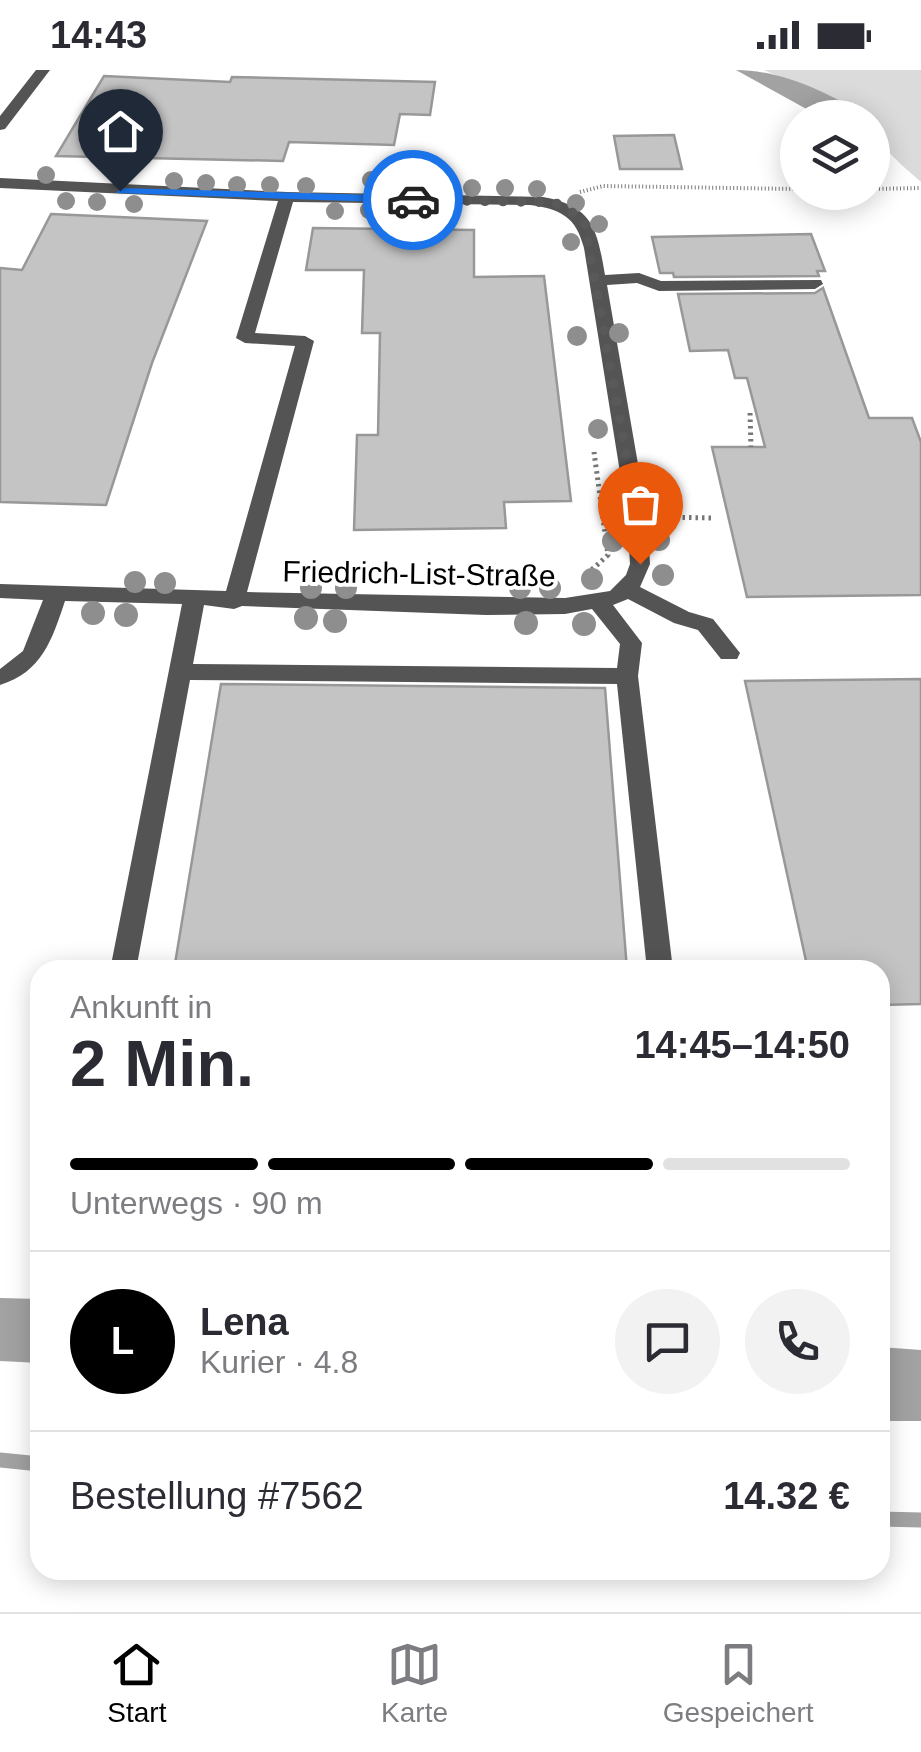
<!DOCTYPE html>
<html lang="de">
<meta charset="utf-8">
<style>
body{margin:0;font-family:Helvetica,sans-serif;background:#f2f2f3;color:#2b2b33;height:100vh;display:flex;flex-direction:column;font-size:38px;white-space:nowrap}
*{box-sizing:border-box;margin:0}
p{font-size:32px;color:#7c7c81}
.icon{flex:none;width:55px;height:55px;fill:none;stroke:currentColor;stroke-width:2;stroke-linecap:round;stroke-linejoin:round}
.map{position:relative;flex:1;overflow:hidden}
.side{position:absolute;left:30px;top:890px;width:860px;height:620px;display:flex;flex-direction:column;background:#fff;border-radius:30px;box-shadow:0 5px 25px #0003}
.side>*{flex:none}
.buttons{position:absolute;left:780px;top:30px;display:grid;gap:20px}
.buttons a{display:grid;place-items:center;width:110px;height:110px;border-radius:50%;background:#fff;box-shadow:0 5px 25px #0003;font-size:50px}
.pin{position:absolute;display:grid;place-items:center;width:85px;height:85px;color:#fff;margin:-102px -42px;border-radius:50% 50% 50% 0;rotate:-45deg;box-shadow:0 0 10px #0007}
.pin .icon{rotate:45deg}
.courier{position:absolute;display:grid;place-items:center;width:100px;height:100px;margin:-50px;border:8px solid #1a73e8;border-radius:50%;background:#fff;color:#222;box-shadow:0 2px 12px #0007}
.summary em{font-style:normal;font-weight:800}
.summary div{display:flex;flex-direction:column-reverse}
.summary{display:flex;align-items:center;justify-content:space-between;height:170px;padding:0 40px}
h1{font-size:65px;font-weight:800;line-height:75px}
.bar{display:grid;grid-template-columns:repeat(4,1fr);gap:15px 10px;align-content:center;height:120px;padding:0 40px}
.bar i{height:12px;border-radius:8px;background:#e1e1e2}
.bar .current{background:#000}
.bar p{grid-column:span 4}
.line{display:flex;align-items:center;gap:25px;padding:0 40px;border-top:2px solid #e1e1e2}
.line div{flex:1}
.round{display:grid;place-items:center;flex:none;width:105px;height:105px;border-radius:52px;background:#f2f2f3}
.status{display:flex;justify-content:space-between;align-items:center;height:70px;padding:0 50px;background:#fff;direction:ltr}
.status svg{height:28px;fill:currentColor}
.menu{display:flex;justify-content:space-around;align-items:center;height:140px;border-top:2px solid #e1e1e2;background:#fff;font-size:28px;color:#7c7c81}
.menu a{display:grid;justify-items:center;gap:5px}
.menu .current{color:#000}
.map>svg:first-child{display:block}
</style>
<div class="status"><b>14:43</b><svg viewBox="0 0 49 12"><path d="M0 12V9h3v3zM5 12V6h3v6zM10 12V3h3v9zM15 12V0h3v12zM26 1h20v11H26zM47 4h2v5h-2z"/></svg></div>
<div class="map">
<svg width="921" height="1542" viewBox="0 0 921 1542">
<rect width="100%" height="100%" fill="#fff"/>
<path fill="#dbdbdb" d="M764 0H921V112C899 92 877 77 872 48Z"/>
<g fill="#a2a2a2">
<path d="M736 0C781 0 830 23 867 47H821Z"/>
<path d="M0 1228 40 1229V1293L0 1291Z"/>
<path d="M880 1277 921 1280V1351H880Z"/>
</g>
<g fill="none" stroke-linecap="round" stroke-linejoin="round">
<g stroke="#a2a2a2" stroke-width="15">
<path d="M0 1390 40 1394"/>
<path d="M880 1449 921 1450"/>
</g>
</g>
<g fill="#c4c4c4" stroke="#989898" stroke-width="2.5">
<path d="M104 6 230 12 232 7 435 12 430 45 400 44 394 75 289 72 283 91 56 86Z"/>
<path d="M674 65 682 99H620L614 66Z"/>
<path d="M51 144 207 151 152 293 106 435 0 432V198L22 200Z"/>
<path d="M313 158 474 160V207L544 206 571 431 504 432 506 458 354 460 357 365H378L380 263H362L364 200H306Z"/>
<path d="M811 164 825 201H817L819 206 674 207 673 203H660L652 167Z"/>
<path d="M823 218 869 348H912L921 372V525L747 527 712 377H765L747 308H735L728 280 690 281 678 224 815 223Z"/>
<path d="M921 609V934L880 935V900H808L745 611Z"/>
<path d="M221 614 605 618 627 900H174Z"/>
</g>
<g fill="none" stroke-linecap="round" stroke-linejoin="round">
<g stroke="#767676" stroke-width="4" stroke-dasharray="1 2.5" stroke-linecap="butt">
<path d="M872 119 921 118"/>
<path d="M580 122 603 116 798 119"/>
</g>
<g stroke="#767676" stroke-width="5" stroke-dasharray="2.5 4" stroke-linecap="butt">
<path d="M750 343 751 377"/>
<path d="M663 447 712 448"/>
<path d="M587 504 608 485 594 382"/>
</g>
<g fill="#545454" fill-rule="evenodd">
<path d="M36 0H50L5 59 0 60V46Z"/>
<path d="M0 108 287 122 543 127C593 136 597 159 605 205L639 203 661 211 821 210 823 214 815 219 659 221 637 213 607 215 647 446 650 494 640 517 689 542 713 549 740 583 737 589H721L698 560 674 553 628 529 613 535 642 573 638 606 673 900H647L617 614 190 610 136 900H110L182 534 65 531C52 570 42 602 0 615V599L23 581 43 530 0 528V514L226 521 295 276 245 273 236 268 278 131 0 118ZM293 132 530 135C561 139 576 147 584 178L627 446 630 494 626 505 610 521 565 528 247 522 314 271 305 266 255 263ZM204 535 234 539 242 536 486 545 565 544 592 539 620 574 617 598 193 594Z"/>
</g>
</g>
<g fill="#8e8e8e">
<circle cx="46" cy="105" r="9"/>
<circle cx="371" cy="110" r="9"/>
<circle cx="174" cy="111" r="9"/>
<circle cx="206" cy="113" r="9"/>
<circle cx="237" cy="115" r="9"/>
<circle cx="270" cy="115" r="9"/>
<circle cx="306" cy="116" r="9"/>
<circle cx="411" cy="117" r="9"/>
<circle cx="444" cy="117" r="9"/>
<circle cx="472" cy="118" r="9"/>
<circle cx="505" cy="118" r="9"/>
<circle cx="537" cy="119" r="9"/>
<circle cx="66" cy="131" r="9"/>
<circle cx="97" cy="132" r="9"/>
<circle cx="576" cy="133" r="9"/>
<circle cx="134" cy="134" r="9"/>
<circle cx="369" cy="140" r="9"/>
<circle cx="335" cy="141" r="9"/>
<circle cx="599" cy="154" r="9"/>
<circle cx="571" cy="172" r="9"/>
<circle cx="619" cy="263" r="10"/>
<circle cx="577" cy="266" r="10"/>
<circle cx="598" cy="359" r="10"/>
<circle cx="659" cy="470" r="11"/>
<circle cx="613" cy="471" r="11"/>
<circle cx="663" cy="505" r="11"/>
<circle cx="592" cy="509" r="11"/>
<circle cx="135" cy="512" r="11"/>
<circle cx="165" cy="513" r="11"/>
<circle cx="311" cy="518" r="11"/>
<circle cx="346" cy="518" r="11"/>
<circle cx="520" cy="518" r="11"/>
<circle cx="550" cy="518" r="11"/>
<circle cx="93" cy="543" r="12"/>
<circle cx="126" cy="545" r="12"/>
<circle cx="306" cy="548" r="12"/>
<circle cx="335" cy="551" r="12"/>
<circle cx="526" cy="553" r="12"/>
<circle cx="584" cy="554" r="12"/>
</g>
<path fill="#1a73e8" d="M120 118 413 126 418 130 413 133 116 123Z"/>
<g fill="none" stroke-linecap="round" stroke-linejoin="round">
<path stroke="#595959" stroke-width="10" stroke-dasharray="0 18" d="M413 130 545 132 558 134 584 150 637 446 640 494"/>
</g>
<g text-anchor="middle" stroke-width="8" stroke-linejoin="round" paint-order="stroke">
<g font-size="30" fill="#000" stroke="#fff">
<text transform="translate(419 504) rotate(1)" y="10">Friedrich-List-Straße</text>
</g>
</g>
</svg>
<div class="buttons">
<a><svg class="icon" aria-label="layers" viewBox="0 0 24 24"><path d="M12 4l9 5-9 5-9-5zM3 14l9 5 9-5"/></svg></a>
</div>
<div class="pin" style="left:640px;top:494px;background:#ea580c"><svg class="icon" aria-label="bag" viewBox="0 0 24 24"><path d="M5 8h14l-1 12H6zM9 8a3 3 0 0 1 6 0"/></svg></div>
<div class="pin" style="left:120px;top:121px;background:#1f2937"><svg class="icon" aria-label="home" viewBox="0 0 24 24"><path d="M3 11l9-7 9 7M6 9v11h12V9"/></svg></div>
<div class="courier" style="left:413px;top:130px"><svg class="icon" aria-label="car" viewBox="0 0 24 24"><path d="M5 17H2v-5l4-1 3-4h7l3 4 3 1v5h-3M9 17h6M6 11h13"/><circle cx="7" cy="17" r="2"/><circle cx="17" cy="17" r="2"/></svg></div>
<section class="side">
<div class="summary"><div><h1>2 Min.</h1><p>Ankunft in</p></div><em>14:45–14:50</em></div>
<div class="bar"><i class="current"></i><i class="current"></i><i class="current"></i><i></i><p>Unterwegs · 90 m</p></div>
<div class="line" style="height:180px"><b class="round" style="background:#000;color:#fff">L</b><div><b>Lena</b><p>Kurier · 4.8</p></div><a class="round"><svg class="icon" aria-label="chat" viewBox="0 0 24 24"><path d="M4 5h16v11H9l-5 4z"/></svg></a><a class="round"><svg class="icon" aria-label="phone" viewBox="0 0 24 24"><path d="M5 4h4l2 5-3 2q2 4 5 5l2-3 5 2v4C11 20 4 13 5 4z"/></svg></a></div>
<div class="line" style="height:130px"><div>Bestellung #7562</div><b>14.32 €</b></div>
</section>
</div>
<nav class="menu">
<a class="current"><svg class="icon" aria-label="home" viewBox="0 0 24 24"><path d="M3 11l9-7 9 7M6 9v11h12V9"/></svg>Start</a>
<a><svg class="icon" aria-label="map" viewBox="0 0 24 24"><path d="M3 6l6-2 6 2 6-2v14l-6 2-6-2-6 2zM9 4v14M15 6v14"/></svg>Karte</a>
<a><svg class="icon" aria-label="saved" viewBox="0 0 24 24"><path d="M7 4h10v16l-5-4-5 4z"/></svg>Gespeichert</a>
</nav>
